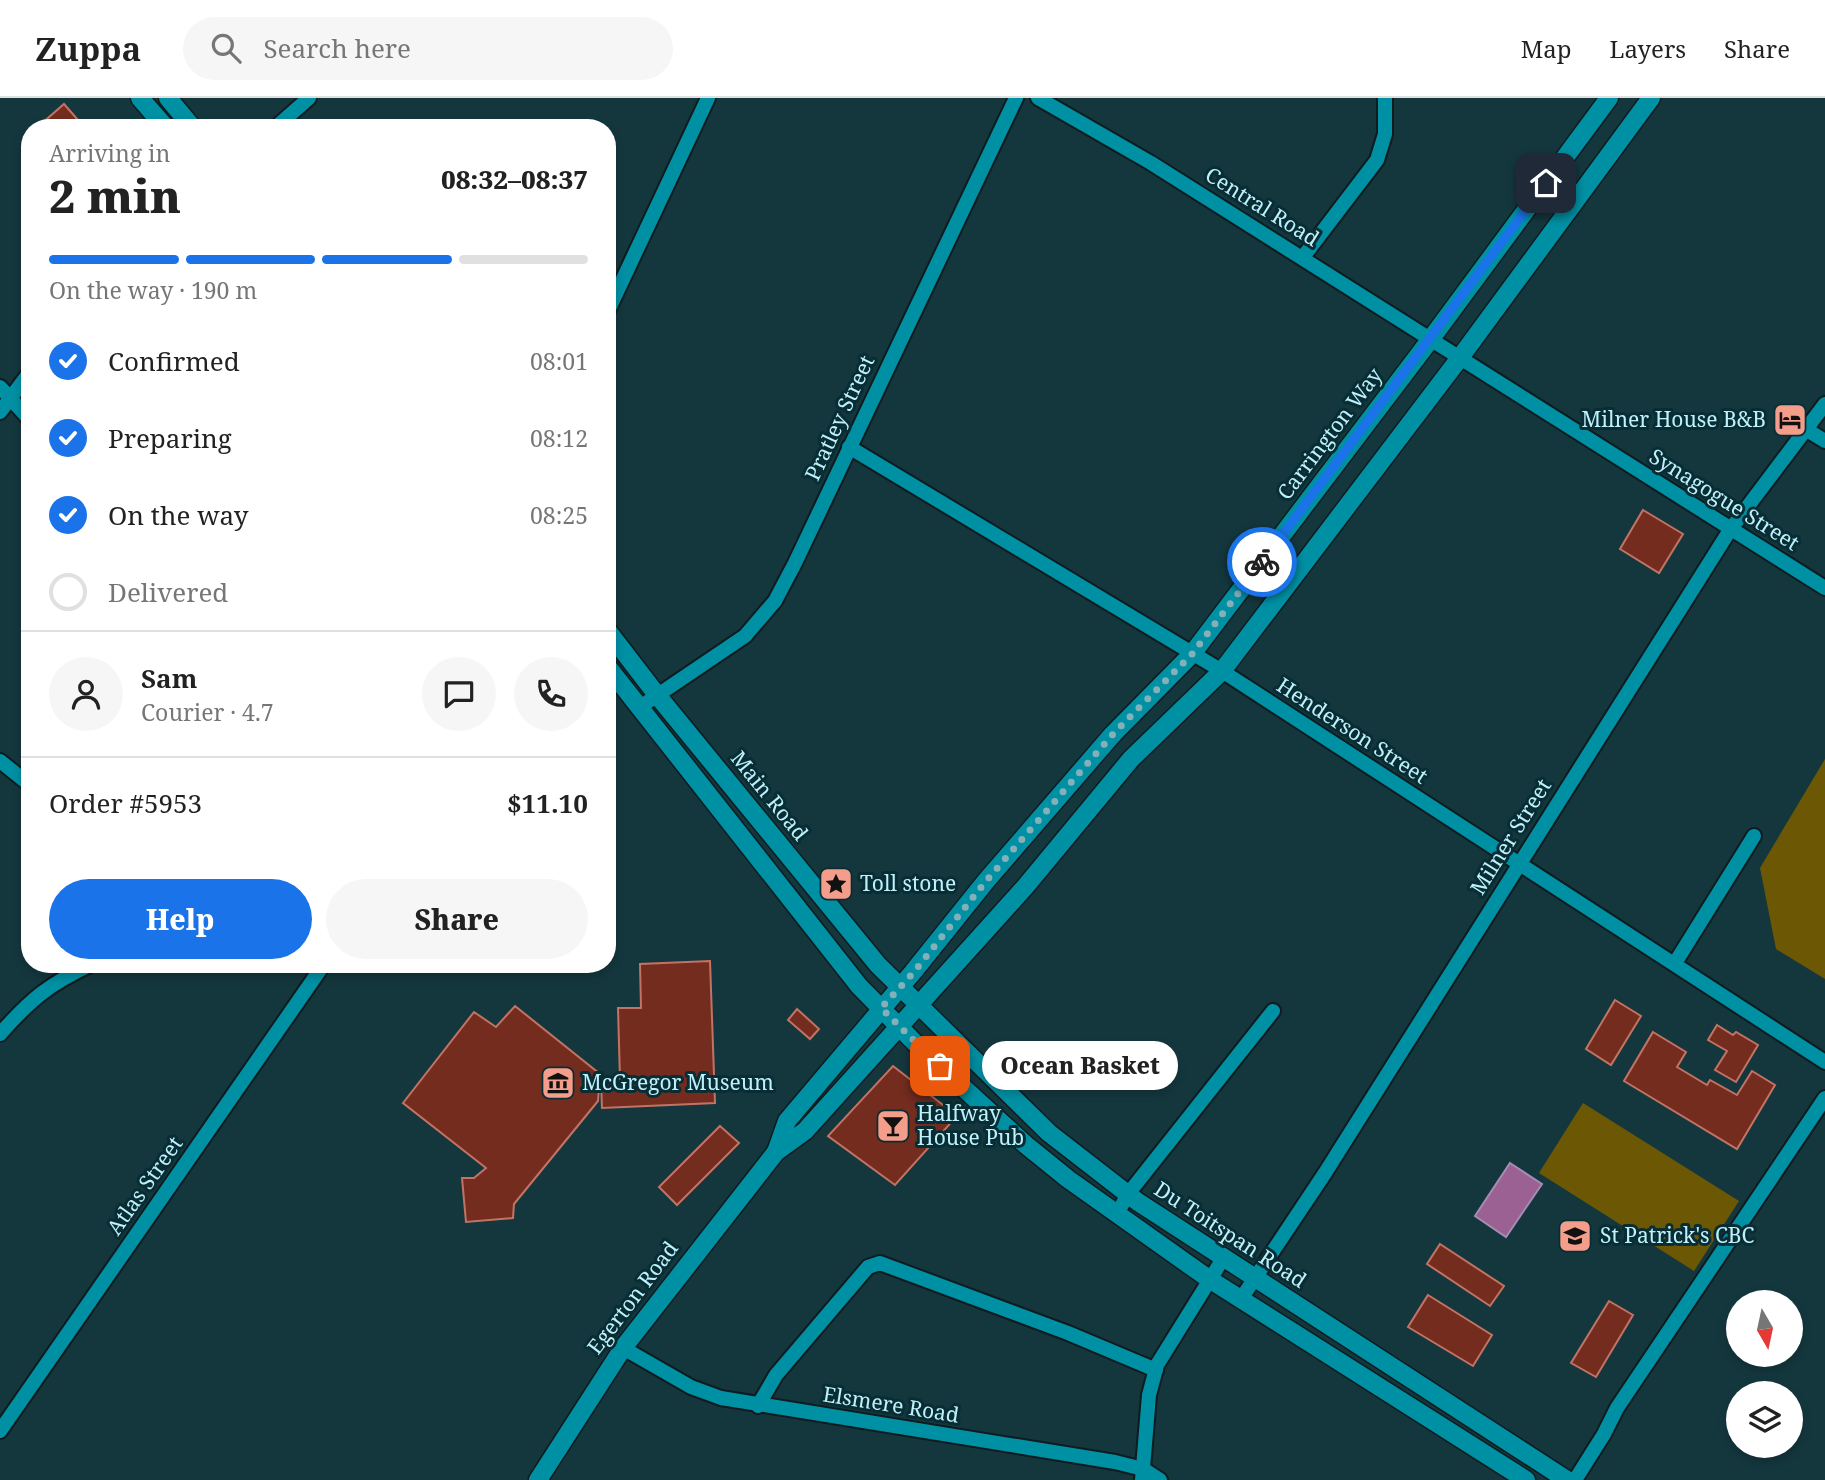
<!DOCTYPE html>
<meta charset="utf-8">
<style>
body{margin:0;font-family:"Noto Serif",serif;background:#f6f6f6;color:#222;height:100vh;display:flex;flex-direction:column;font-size:26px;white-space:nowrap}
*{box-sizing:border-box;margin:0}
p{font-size:23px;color:#767676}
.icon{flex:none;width:38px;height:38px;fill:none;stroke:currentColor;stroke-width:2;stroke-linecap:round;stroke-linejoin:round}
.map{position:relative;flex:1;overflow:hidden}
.details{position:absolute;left:21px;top:21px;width:595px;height:854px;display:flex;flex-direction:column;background:#fff;border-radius:28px;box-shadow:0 4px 10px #0003}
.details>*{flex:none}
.needle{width:46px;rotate:171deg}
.fabs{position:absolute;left:1726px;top:1192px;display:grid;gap:14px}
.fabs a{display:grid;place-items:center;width:77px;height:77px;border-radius:50%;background:#fff;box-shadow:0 4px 10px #0003;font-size:35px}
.pin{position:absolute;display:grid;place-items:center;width:60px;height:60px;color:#fff;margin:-30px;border-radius:14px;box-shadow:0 4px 10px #0006}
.courier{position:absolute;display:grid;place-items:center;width:70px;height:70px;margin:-35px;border:5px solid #1a73e8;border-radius:50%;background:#fff;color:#222;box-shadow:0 2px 9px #0007}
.bubble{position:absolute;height:49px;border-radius:24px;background:#fff;box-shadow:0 4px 10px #0003;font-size:23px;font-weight:800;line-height:49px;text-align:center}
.head em{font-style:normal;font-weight:800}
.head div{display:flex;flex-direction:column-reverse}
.head{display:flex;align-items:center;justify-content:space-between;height:119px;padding:0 28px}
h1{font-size:46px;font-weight:800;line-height:52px}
.bar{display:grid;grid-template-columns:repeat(4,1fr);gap:10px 7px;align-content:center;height:84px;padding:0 28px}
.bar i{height:9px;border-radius:5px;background:#e0e0e0}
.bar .on{background:#1a73e8}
.bar p{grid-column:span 4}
.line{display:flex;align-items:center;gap:18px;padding:0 28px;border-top:2px solid #e0e0e0}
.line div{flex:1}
.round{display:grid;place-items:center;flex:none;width:74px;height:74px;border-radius:37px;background:#f6f6f6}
ol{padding:0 28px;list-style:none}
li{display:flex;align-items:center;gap:21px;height:77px}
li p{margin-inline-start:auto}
li .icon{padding:7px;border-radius:50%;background:#1a73e8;color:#fff;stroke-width:4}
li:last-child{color:#767676}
li i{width:38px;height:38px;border:4px solid #e0e0e0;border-radius:50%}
.primary-button{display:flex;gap:14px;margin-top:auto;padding:14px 28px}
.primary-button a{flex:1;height:80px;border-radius:42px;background:#1a73e8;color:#fff;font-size:28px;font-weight:800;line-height:80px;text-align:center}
.primary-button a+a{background:#f6f6f6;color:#222}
header{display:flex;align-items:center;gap:42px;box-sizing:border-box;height:98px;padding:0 35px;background:#fff;border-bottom:2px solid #e0e0e0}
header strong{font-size:33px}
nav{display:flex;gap:38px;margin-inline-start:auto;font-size:24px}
.search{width:490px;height:63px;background:#f6f6f6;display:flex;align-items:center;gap:18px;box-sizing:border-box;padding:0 24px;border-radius:38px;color:#767676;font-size:26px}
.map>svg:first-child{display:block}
</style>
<header>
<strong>Zuppa</strong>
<div class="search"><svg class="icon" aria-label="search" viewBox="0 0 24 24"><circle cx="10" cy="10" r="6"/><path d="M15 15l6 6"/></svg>Search here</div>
<nav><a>Map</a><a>Layers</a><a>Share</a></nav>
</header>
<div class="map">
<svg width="1825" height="1382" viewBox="0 0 1825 1382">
<rect width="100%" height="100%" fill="#14373e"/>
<g fill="#6c5705">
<path d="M1825 661V881L1776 851 1760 770Z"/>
<path d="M1583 1005 1739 1103 1694 1173 1539 1075Z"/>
</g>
<path fill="#9a6192" stroke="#a58cb2" stroke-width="2" d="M1510 1065 1542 1086 1506 1139 1475 1118Z"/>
<g fill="#742c1f" stroke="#c37363" stroke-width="2">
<path d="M64 6 85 30H42L40 27Z"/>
<path d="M1643 412 1683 436 1659 475 1620 451Z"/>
<path d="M710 863 715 1005 602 1010 601 983 620 982 618 910H641L640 866Z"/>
<path d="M1615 902 1641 918 1611 967 1586 951Z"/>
<path d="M515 908 600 976 598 1003 514 1106 513 1120 466 1124 462 1080H474L486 1070 403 1005 474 914 496 929Z"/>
<path d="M797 911 819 931 810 941 788 922Z"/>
<path d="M1717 927 1733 937 1736 934 1758 947 1736 984 1715 972 1727 953 1708 942Z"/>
<path d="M1653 934 1686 954 1677 969 1707 987 1710 982 1737 997 1752 973 1775 987 1737 1051 1624 983Z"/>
<path d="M893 968 957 1018 895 1087 828 1038Z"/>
<path d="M720 1028 739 1045 677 1107 659 1089Z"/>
<path d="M1440 1146 1504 1188 1490 1208 1427 1166Z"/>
<path d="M1428 1197 1492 1237 1473 1268 1408 1229Z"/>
<path d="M1609 1203 1633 1217 1596 1279 1571 1265Z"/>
</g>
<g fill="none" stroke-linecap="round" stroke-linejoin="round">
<defs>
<g id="minor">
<path d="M1038 0 1151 65 1825 490"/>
<path d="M275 30 309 0"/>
<path d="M1303 159 1377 62 1385 36V0"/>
<path d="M607 215 708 0"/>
<path d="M0 289 30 322"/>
<path d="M0 314 30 274"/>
<path d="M1807 332 1825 343"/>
<path d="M849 349 1222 573 1825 964"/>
<path d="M640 609 745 538 775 503 795 465 1016 0"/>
<path d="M0 663 30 687"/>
<path d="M1675 865 1754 738"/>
<path d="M0 936C31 901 49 886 92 866"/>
<path d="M1117 1116 1128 1096 1273 913"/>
<path d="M1241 1201 1325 1075 1730 432 1825 306"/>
<path d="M623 1250 691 1289 721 1300 1115 1364 1143 1371 1160 1382"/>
<path d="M758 1308 776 1277 868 1169 880 1165 1068 1235 1156 1272"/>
<path d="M0 1333 324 866"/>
<path d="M1142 1382 1149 1297 1157 1267 1224 1159"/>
<path d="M1575 1382 1604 1336 1617 1310 1825 1000"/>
</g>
<g id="tertiary">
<path d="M140 0 166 30"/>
<path d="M168 0 193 30"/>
<path d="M607 532 657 597 878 867 1049 1035 1138 1104 1567 1382"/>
<path d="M607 568 859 888 921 951 1026 1047 1068 1081 1209 1181 1526 1382"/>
<path d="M776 1054 787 1023 913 874 986 783 1113 636 1192 556 1430 242 1609 0"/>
<path d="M538 1382 623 1250 776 1054 805 1033 1025 789 1131 661 1222 573 1459 261 1651 0"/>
</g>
</defs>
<use href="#minor" stroke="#0e1c1f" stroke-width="18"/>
<use href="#tertiary" stroke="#0e1c1f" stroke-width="21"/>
<use href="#minor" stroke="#0090a4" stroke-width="14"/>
<use href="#tertiary" stroke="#0090a4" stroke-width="18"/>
</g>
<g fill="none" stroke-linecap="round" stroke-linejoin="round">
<path stroke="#83b0b9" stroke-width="7" stroke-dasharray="0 12.6" d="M940 968 881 910 914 874 986 783 1113 636 1192 556 1262 464"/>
<path stroke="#1a73e8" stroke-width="9" d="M1262 464 1546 85"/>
</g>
<defs>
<symbol id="hotel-square" viewBox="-11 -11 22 22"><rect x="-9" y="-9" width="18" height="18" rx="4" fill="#f49d8b" stroke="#082d34"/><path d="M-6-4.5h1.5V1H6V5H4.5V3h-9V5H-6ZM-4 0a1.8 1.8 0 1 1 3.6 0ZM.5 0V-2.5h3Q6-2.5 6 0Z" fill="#111"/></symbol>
<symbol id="sight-square" viewBox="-11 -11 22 22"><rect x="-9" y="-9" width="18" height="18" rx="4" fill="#f49d8b" stroke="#082d34"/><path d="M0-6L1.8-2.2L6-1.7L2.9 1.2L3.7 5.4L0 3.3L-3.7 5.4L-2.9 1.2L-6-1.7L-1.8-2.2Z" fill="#111"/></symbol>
<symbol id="museum-square" viewBox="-11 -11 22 22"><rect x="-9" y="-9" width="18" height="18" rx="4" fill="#f49d8b" stroke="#082d34"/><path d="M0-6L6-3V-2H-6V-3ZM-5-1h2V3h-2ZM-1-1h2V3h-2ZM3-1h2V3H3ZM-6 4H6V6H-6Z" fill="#111"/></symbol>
<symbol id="bar-square" viewBox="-11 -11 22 22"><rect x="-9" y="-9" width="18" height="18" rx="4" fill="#f49d8b" stroke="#082d34"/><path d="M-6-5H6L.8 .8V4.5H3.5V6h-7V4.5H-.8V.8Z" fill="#111"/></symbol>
<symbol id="school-square" viewBox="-11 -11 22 22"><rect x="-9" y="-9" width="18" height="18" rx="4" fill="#f49d8b" stroke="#082d34"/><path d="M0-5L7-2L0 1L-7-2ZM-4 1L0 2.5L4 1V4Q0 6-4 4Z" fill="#111"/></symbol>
</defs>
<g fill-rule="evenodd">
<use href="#hotel-square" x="1771" y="303" width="38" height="38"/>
<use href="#sight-square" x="817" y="767" width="38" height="38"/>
<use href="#museum-square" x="539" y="966" width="38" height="38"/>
<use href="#bar-square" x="874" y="1009" width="38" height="38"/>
<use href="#school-square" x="1556" y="1119" width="38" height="38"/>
</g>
<g text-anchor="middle" stroke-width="6" stroke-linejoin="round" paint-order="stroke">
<g font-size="21" fill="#bff1fb" stroke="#082d34">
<text transform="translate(1262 109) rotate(32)" y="7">Central Road</text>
<text transform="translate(840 320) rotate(-65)" y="7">Pratley Street</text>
<text transform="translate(1330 336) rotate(-53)" y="7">Carrington Way</text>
<text transform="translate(1724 402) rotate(32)" y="7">Synagogue Street</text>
<text transform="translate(1352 633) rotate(33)" y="7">Henderson Street</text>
<text transform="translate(769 698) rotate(51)" y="7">Main Road</text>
<text transform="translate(1511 739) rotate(-58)" y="7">Milner Street</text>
<text transform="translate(145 1088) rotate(-55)" y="7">Atlas Street</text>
<text transform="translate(1230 1137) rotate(33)" y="7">Du Toitspan Road</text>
<text transform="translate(633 1200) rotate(-53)" y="7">Egerton Road</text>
<text transform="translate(891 1307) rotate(9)" y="7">Elsmere Road</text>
</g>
<g font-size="21" fill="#bff1fb" stroke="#082d34" text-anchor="start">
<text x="1766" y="329" text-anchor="end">Milner House B&amp;B</text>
<text x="860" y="793">Toll stone</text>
<text x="582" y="992">McGregor Museum</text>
<text x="917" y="1023">Halfway<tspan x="917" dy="24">House Pub</tspan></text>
<text x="1600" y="1145">St Patrick's CBC</text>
</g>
</g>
</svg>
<div class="fabs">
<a><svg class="needle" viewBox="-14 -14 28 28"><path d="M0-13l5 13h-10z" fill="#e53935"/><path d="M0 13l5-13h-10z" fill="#767676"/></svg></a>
<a><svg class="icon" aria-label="layers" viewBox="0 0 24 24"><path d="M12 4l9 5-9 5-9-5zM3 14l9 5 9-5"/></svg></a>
</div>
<div class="pin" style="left:940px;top:968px;background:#ea580c"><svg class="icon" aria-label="bag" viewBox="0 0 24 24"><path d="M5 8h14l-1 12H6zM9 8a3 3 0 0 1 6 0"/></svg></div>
<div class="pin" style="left:1546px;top:85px;background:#1f2937"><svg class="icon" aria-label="home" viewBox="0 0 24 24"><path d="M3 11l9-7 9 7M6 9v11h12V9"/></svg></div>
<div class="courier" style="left:1262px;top:464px"><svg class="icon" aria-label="bike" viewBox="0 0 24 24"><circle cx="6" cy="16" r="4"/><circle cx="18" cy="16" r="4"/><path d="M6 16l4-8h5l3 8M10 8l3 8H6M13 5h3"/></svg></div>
<div class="bubble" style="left:982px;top:943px;width:196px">Ocean Basket</div>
<section class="details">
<div class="head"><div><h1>2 min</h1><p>Arriving in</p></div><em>08:32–08:37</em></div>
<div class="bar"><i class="on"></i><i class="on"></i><i class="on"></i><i></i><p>On the way · 190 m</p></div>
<ol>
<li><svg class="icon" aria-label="check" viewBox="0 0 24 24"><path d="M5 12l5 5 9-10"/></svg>Confirmed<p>08:01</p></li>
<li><svg class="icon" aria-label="check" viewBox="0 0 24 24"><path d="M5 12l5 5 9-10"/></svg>Preparing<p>08:12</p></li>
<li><svg class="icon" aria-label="check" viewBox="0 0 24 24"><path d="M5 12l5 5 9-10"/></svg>On the way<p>08:25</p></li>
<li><i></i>Delivered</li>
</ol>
<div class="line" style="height:126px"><a class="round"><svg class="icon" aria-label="person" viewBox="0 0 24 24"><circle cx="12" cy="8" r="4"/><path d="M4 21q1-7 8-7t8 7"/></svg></a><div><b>Sam</b><p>Courier · 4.7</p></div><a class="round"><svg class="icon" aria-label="chat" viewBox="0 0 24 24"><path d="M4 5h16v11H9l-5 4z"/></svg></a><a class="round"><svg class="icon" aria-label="phone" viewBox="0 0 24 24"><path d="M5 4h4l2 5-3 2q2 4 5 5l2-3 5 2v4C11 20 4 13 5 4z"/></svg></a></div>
<div class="line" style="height:91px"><div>Order #5953</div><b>$11.10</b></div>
<div class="primary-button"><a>Help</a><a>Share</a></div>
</section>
</div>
